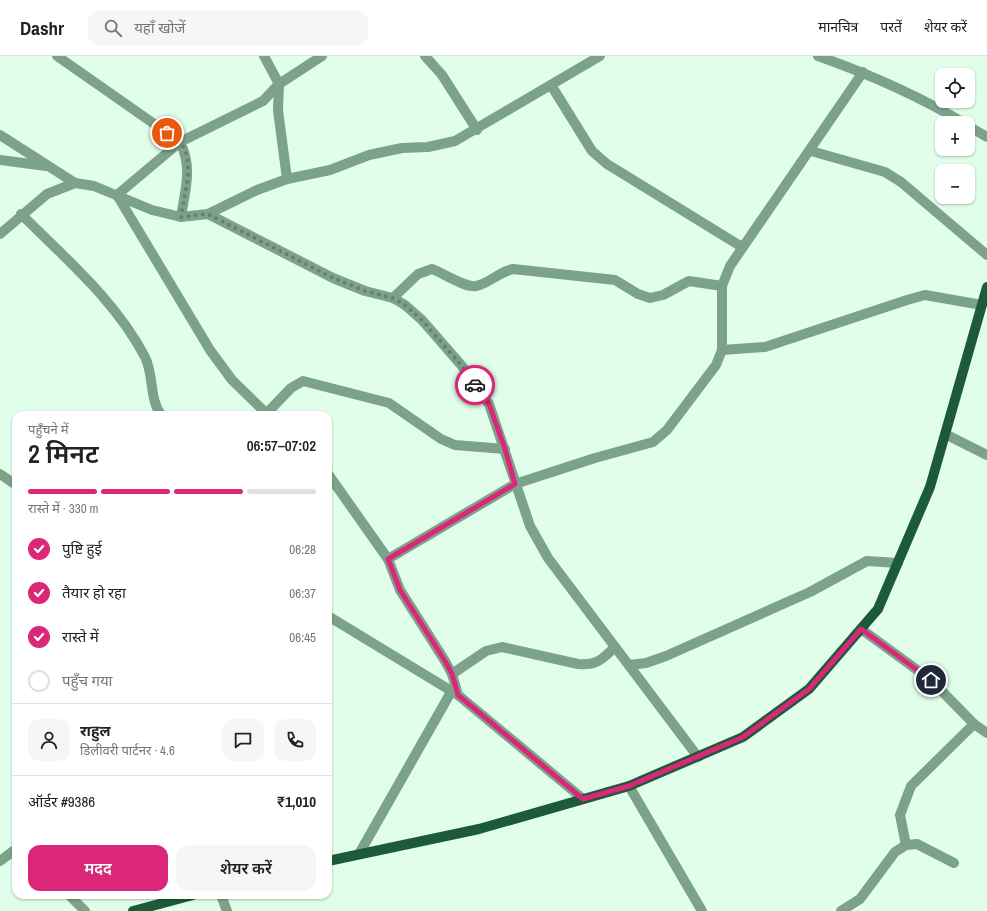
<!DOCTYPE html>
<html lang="hi">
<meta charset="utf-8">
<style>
body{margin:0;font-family:"Archivo Narrow","Noto Sans Devanagari",sans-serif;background:#f6f6f6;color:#222;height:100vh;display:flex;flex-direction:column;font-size:15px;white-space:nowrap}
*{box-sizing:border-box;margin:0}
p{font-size:13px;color:#767676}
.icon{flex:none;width:22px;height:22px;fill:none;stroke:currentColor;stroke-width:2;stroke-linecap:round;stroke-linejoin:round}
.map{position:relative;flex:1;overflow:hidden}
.sheet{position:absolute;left:12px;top:355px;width:320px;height:488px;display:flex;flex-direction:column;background:#fff;border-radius:12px;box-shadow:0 1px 3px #0004}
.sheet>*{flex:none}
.fabs{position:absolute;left:935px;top:12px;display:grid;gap:8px}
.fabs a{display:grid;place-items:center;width:40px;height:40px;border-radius:8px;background:#fff;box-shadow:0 1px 3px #0004;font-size:20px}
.pin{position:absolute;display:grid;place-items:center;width:34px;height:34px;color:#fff;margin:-17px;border:2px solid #fff;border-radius:50%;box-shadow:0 1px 4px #0007}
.courier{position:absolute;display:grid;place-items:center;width:40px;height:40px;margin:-20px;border:3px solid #db2777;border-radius:50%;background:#fff;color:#222;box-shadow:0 1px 5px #0007}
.headline em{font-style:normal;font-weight:600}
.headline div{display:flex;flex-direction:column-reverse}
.headline{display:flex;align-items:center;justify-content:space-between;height:68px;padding:0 16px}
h1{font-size:26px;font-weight:600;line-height:30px}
.bar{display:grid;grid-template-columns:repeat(4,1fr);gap:6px 4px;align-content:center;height:48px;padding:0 16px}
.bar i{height:5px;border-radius:3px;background:#e0e0e0}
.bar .selected{background:#db2777}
.bar p{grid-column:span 4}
.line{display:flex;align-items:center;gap:10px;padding:0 16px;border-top:1px solid #e0e0e0}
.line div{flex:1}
.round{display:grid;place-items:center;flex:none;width:42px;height:42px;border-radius:12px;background:#f6f6f6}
ol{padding:0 16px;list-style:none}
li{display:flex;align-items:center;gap:12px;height:44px}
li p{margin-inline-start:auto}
li .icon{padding:4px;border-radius:50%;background:#db2777;color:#fff;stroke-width:4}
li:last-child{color:#767676}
li i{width:22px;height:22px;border:2px solid #e0e0e0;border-radius:50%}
.button{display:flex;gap:8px;margin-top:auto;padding:8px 16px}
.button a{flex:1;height:46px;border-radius:12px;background:#db2777;color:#fff;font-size:16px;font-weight:600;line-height:46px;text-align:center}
.button a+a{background:#f6f6f6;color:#222}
header{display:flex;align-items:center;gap:24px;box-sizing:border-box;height:56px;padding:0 20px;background:#fff;border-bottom:1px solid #e0e0e0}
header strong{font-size:19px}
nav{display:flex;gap:22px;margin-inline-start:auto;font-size:14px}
.search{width:280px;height:36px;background:#f6f6f6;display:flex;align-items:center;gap:10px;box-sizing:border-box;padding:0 14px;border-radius:12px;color:#767676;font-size:15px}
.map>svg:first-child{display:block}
</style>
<header>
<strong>Dashr</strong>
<div class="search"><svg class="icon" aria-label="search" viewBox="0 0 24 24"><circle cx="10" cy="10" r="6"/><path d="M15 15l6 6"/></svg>यहाँ खोजें</div>
<nav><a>मानचित्र</a><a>परतें</a><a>शेयर करें</a></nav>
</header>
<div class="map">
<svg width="987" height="855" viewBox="0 0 987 855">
<rect width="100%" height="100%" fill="#e0feea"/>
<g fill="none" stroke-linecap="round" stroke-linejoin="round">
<g stroke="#7ca38a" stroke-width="10">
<path d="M57 0 180 86C193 112 185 134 181 161"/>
<path d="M264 0 279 28 278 54 287 123"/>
<path d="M425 0 442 19 477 74"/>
<path d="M818 0C869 18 917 39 964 67"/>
<path d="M551 29 592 95 607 108 742 191"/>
<path d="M968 70 987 81"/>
<path d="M0 79 75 127"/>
<path d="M811 95 885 116 901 126 987 199"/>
<path d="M0 104 46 110"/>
<path d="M21 158C66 203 115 244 145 301 154 319 149 342 161 359"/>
<path d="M208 158 333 222 365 235 393 242 405 249 422 264 462 310 489 348 530 470 548 502 698 701"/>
<path d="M0 178 47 138 75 127 94 130 152 154 181 161 208 158 257 134 287 123 330 114 369 99 402 92 428 91 455 85 600 0"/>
<path d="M393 242 418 218 432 213C443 217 465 232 476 230 488 228 499 216 513 213L615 224 638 238 650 242 663 239 689 225 722 230"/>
<path d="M722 294 765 291 907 244 925 239 982 249"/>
<path d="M266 358 291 332 303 325 389 347 441 383 455 389 505 393"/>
<path d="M268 359 232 324 210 294 117 139 180 86 263 45 279 28 322 0"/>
<path d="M945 378 987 399"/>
<path d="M0 418 16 429"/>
<path d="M328 418 388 503 400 534 445 605 452 618 458 639"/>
<path d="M388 503 515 428 595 402 653 386 667 374 716 309 722 294V230L730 210 863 16"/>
<path d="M328 560 458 639 583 743"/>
<path d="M861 573 931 624 974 668 987 677"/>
<path d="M629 609 646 607 666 600 810 536 867 505 898 507"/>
<path d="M452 618 486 595 502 591 578 608C597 610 602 603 615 591"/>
<path d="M629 730 702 855"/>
<path d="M906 789 900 759 911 730 974 668"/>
<path d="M359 798 451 636"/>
<path d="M0 805 16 793"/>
<path d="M69 839 85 855"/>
<path d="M221 839 227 855"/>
<path d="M841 855 860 843 895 796 906 789 917 788 954 807"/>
</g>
<g stroke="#1d5a3a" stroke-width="10">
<path d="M328 805 479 773 629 730 743 681 809 633 878 553 930 431 987 231"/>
<path d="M133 855 193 839"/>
</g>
</g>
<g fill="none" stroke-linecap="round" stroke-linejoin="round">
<path stroke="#6b7d72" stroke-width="4" stroke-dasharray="0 7.2" d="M167 77C171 79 177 82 180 86 196 105 184 139 181 161L208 158 333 222 365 235 393 242 405 249 422 264 462 310 475 329"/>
<path stroke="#db2777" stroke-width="5" d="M475 329 489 348 505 393 515 428 388 503 400 534 445 605 452 618 458 639 583 743 629 730 743 681 809 633 861 573 931 624"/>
</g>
</svg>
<div class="fabs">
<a><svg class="icon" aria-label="locate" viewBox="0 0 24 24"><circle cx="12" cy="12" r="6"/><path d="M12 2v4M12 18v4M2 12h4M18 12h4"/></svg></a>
<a>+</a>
<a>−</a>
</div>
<div class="pin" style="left:167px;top:77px;background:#ea580c"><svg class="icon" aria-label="bag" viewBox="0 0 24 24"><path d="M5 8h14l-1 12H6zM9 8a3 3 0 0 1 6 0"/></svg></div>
<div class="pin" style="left:931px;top:624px;background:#1f2937"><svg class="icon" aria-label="home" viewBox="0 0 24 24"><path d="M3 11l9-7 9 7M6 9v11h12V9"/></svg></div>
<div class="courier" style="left:475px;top:329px"><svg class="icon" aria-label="car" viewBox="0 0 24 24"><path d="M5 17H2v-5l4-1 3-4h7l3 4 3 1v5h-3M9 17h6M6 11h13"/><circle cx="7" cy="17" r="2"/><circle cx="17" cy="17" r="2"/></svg></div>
<section class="sheet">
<div class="headline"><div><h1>2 मिनट</h1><p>पहुँचने में</p></div><em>06:57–07:02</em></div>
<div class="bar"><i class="selected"></i><i class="selected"></i><i class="selected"></i><i></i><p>रास्ते में · 330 m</p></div>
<ol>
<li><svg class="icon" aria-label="check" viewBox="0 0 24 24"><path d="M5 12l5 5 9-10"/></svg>पुष्टि हुई<p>06:28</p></li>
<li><svg class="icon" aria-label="check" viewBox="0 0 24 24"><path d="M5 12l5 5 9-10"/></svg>तैयार हो रहा<p>06:37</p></li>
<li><svg class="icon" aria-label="check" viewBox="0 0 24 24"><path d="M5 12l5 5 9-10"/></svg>रास्ते में<p>06:45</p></li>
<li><i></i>पहुँच गया</li>
</ol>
<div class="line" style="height:72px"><a class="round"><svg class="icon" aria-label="person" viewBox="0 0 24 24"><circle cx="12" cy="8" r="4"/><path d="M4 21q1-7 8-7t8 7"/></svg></a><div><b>राहुल</b><p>डिलीवरी पार्टनर · 4.6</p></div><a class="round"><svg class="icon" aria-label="chat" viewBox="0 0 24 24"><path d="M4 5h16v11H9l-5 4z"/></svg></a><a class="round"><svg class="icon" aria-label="phone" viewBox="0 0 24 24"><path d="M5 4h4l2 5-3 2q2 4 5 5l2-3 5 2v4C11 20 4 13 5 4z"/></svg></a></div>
<div class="line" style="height:52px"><div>ऑर्डर #9386</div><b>₹1,010</b></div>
<div class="button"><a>मदद</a><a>शेयर करें</a></div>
</section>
</div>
